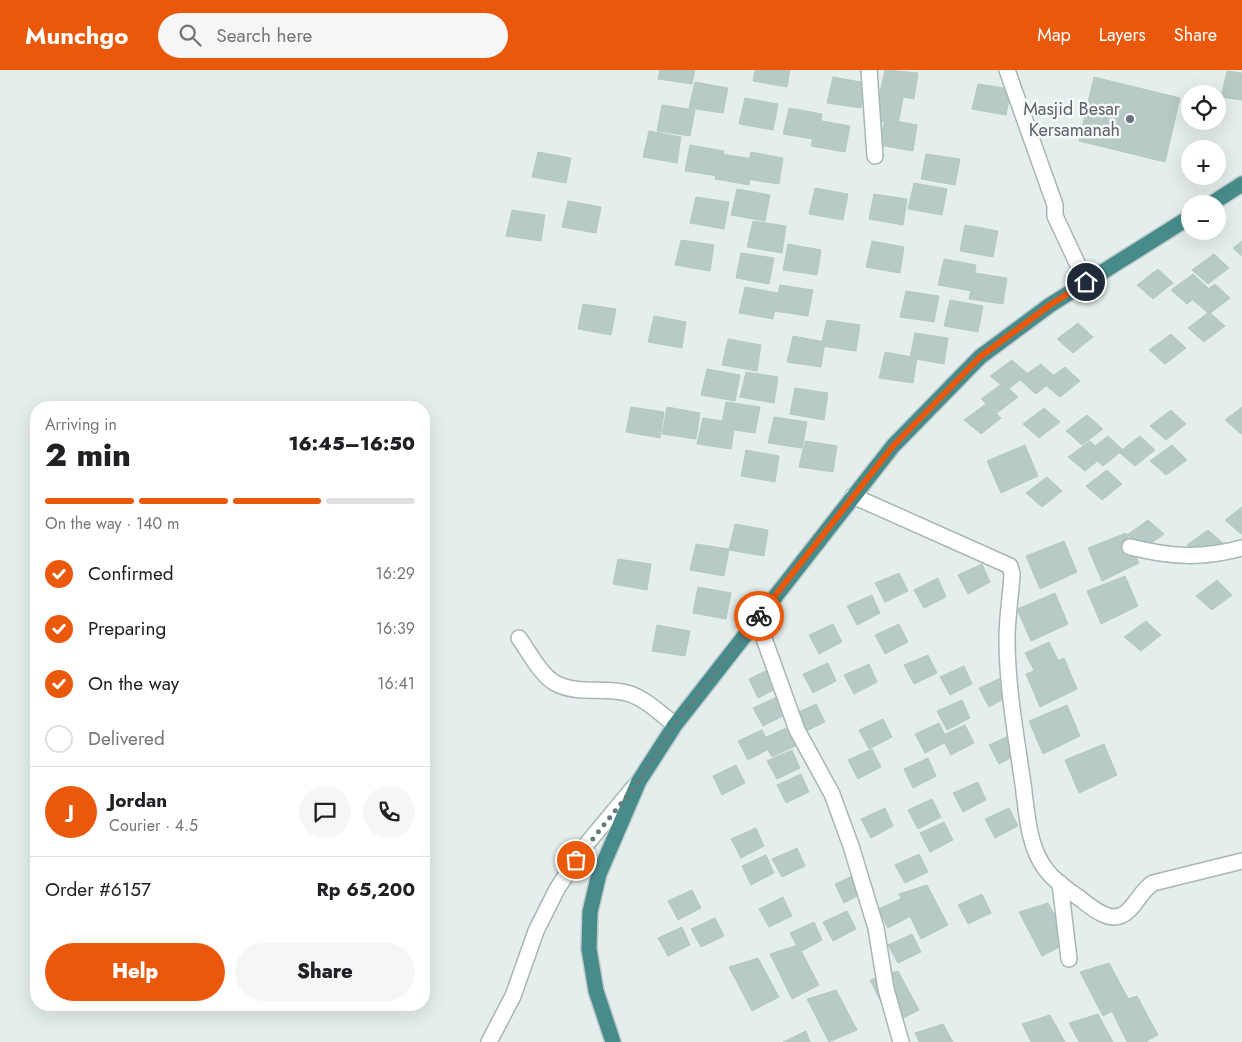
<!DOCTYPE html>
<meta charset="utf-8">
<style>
body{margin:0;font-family:Jost,sans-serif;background:#f6f6f6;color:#202124;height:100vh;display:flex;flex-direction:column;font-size:19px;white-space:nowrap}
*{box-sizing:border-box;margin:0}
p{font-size:16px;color:#757577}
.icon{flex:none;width:28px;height:28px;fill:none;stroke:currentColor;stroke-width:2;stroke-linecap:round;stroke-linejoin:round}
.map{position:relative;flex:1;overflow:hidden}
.side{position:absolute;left:30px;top:331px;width:400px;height:610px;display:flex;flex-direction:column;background:#fff;border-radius:20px;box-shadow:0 5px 20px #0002}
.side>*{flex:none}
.tools{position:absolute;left:1181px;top:15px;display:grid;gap:10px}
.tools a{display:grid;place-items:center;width:45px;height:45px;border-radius:50%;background:#fff;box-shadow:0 5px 20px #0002;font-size:25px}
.pin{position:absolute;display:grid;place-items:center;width:42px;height:42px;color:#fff;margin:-21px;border:2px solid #fff;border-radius:50%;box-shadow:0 1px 5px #0007}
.courier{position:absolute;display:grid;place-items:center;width:50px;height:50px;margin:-25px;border:4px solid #ea580c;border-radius:50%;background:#fff;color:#222;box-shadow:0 1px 6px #0007}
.overview em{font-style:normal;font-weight:800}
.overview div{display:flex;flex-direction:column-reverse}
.overview{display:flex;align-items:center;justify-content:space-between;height:85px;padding:0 15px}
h1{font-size:32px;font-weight:800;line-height:38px}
.bar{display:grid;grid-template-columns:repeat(4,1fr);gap:8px 5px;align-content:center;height:60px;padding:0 15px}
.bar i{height:6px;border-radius:4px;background:#e0e0e0}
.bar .current{background:#ea580c}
.bar p{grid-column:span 4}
.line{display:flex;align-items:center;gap:12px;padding:0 15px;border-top:1px solid #e0e0e0}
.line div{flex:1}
.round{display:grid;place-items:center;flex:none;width:52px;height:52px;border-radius:26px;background:#f6f6f6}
ol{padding:0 15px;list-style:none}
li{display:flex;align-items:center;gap:15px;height:55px}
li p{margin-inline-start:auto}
li .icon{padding:5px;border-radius:50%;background:#ea580c;color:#fff;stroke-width:4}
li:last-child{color:#757577}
li i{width:28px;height:28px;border:2px solid #e0e0e0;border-radius:50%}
.button{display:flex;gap:10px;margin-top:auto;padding:10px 15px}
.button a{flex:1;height:58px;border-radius:30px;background:#ea580c;color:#fff;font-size:20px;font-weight:800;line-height:58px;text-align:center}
.button a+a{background:#f6f6f6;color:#202124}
header{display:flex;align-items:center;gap:30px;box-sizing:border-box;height:70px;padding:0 25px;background:#ea580c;color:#fff}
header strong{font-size:24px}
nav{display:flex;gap:28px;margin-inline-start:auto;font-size:18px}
.search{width:350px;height:45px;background:#f6f6f6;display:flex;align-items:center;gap:12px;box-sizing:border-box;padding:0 18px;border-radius:28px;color:#757577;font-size:19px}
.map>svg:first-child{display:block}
</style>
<header>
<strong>Munchgo</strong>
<div class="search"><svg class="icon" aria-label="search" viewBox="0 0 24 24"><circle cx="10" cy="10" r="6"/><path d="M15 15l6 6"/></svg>Search here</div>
<nav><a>Map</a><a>Layers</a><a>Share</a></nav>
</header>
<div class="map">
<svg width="1242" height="972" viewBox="0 0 1242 972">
<rect width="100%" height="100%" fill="#e4eeec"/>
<g fill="#b8cac6" stroke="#b5c9c5">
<path d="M660 0H695L692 14 658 9Z"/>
<path d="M755 0H790L787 17 753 11Z"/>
<path d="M885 0 918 3 914 29 880 23Z"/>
<path d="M1227 1 1242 3V30L1221 27Z"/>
<path d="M833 7 866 13 861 38 827 33Z"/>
<path d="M1094 7 1180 28 1165 92 1079 71Z"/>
<path d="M695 12 728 18 723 43 689 38Z"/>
<path d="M978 14 1011 19 1006 45 972 39Z"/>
<path d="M870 22 903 28 898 54 864 48Z"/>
<path d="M745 28 778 34 773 60 739 54Z"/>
<path d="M662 35 695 40 690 66 657 61Z"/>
<path d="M789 38 822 44 818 70 783 64Z"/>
<path d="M885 49 917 55 913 81 879 75Z"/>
<path d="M817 50 850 56 845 82 811 76Z"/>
<path d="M649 61 681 67 677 93 643 87Z"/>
<path d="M690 75 724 81 719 106 685 101Z"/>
<path d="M538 82 571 88 566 113 532 107Z"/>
<path d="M751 82 783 88 779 114 745 109Z"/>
<path d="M721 84 753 89 749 115 715 109Z"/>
<path d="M926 84 960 89 955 115 921 109Z"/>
<path d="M914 113 947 119 942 145 908 139Z"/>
<path d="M815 118 848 124 843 150 809 144Z"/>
<path d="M737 119 770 125 765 151 731 145Z"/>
<path d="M874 124 907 129 903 155 869 149Z"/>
<path d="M696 127 729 132 724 159 690 153Z"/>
<path d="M568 131 601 137 596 163 562 157Z"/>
<path d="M512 140 545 145 541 171 506 166Z"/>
<path d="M753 151 786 156 782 183 747 177Z"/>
<path d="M965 155 998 161 993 187 960 181Z"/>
<path d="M681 170 714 175 710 201 675 195Z"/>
<path d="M872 171 904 177 900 203 866 197Z"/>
<path d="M1242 171V186L1233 178Z"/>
<path d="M788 174 821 180 817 205 783 200Z"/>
<path d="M741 183 774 188 769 214 736 208Z"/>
<path d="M1214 184 1229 198 1208 214 1192 200Z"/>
<path d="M944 189 976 195 972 221 938 215Z"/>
<path d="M1158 199 1173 213 1153 229 1137 215Z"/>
<path d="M975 203 1007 208 1003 234 969 229Z"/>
<path d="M1193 204 1208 218 1187 234 1171 220Z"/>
<path d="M1215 214 1230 228 1209 244 1193 230Z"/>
<path d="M780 215 813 220 808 246 774 241Z"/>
<path d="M745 217 778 223 773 249 739 243Z"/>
<path d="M906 221 939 226 934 252 900 247Z"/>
<path d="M950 230 983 236 978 262 944 256Z"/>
<path d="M583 234 616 239 611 265 578 259Z"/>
<path d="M1209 242 1225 256 1204 272 1188 258Z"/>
<path d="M654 246 686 252 682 278 648 272Z"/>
<path d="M827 250 860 255 856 281 821 276Z"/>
<path d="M1078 253 1093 267 1073 283 1057 269Z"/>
<path d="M915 263 948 268 944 294 910 288Z"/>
<path d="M1171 264 1186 278 1165 294 1149 280Z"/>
<path d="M793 266 825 272 821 297 787 292Z"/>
<path d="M728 269 761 275 757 301 722 295Z"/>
<path d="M885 282 917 288 913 313 879 308Z"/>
<path d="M1012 290 1028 304 1007 320 990 306Z"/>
<path d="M1041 294 1056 308 1036 324 1019 309Z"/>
<path d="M1065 297 1080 311 1060 327 1043 313Z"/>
<path d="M707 299 740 305 735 331 701 325Z"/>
<path d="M746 302 778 307 774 333 740 327Z"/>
<path d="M1003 313 1018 327 997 343 981 329Z"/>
<path d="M795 318 828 323 824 350 790 344Z"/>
<path d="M726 332 760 337 755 363 721 358Z"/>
<path d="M986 334 1001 348 981 364 964 350Z"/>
<path d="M631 337 664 342 660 368 626 362Z"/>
<path d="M667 337 700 343 696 369 662 364Z"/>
<path d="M1242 337V363L1241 364 1225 350Z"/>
<path d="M1044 338 1060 352 1039 368 1023 354Z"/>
<path d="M1171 340 1186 354 1166 370 1150 356Z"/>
<path d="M1087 345 1103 359 1082 375 1066 361Z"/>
<path d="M774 347 807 352 802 378 768 373Z"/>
<path d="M703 348 735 353 731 379 697 374Z"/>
<path d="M1108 366 1123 380 1103 396 1087 382Z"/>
<path d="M1140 366 1155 380 1135 396 1119 382Z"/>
<path d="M805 371 837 376 833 402 799 397Z"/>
<path d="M1090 371 1105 385 1085 401 1068 387Z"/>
<path d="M1025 375 1038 406 1001 423 987 391Z"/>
<path d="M1172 375 1187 390 1166 405 1150 391Z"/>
<path d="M746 380 779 386 775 412 741 406Z"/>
<path d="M1107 400 1122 414 1102 430 1086 416Z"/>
<path d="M1047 407 1062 421 1042 437 1026 423Z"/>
<path d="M1242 437V463L1241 464 1225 450Z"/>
<path d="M1148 450 1164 464 1143 479 1127 465Z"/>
<path d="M735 454 768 460 764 486 729 480Z"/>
<path d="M1208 460 1224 474 1204 490 1187 475Z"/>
<path d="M1126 463 1139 493 1102 511 1088 478Z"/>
<path d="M1064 471 1077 502 1040 519 1026 486Z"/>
<path d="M696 474 729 479 724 506 690 500Z"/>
<path d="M618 489 651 494 647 520 613 514Z"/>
<path d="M982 494 990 512 968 524 958 505Z"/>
<path d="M899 503 908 521 885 532 875 513Z"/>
<path d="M1125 506 1138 536 1101 554 1087 521Z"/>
<path d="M938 508 946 527 924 538 914 520Z"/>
<path d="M1217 510 1232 525 1212 540 1196 526Z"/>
<path d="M698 517 731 523 726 549 693 543Z"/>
<path d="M1055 523 1068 554 1031 571 1017 539Z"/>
<path d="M872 525 880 543 857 555 847 536Z"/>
<path d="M1146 551 1161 565 1141 581 1124 567Z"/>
<path d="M833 554 842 572 819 584 809 565Z"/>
<path d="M899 554 908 572 885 584 875 565Z"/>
<path d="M657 555 690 561 685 586 652 581Z"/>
<path d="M1049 572 1058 590 1035 602 1025 583Z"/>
<path d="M928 585 937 603 914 614 904 595Z"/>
<path d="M1064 588 1077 619 1040 637 1026 604Z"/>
<path d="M828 593 836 611 813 623 803 604Z"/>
<path d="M869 594 877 612 854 624 844 605Z"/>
<path d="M964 596 972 614 950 625 940 607Z"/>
<path d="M772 598 781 616 758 628 749 609Z"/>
<path d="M1003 607 1011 625 989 637 979 618Z"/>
<path d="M777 627 785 645 763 656 753 638Z"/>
<path d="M962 630 970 648 947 660 937 641Z"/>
<path d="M816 634 825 652 802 663 792 645Z"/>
<path d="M1067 635 1080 666 1043 684 1029 651Z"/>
<path d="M883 649 892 667 869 679 859 660Z"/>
<path d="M939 653 948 671 925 683 915 664Z"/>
<path d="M965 655 974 673 951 685 941 666Z"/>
<path d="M786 658 795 676 772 687 762 669Z"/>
<path d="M762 660 771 678 748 690 738 671Z"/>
<path d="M1013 664 1022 682 999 694 989 675Z"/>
<path d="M1104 674 1117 705 1079 723 1065 690Z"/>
<path d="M872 679 881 697 858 709 848 690Z"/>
<path d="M792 680 800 698 777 709 767 691Z"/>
<path d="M928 688 936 706 913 718 904 699Z"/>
<path d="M736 695 745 713 722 725 713 706Z"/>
<path d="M801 704 809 722 786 733 777 715Z"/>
<path d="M978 712 986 730 963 742 953 723Z"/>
<path d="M932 729 941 747 918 759 908 740Z"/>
<path d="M885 738 893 756 871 768 861 749Z"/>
<path d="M1009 738 1018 756 995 768 985 749Z"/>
<path d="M944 752 953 770 930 782 920 763Z"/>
<path d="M756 758 764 776 741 788 731 769Z"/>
<path d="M797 778 805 796 782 807 772 789Z"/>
<path d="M919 784 928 802 905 813 895 795Z"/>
<path d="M766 785 774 803 751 815 742 796Z"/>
<path d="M859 803 867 821 844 833 835 814Z"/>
<path d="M927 815 948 855 921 869 899 824Z"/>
<path d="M692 820 701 838 678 850 668 831Z"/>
<path d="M982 824 991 843 968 854 958 835Z"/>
<path d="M783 827 792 846 769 857 759 839Z"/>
<path d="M903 828 911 846 888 858 878 839Z"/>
<path d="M1048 833 1069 872 1042 886 1019 842Z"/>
<path d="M847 841 856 859 833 871 823 852Z"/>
<path d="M715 848 724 866 701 877 691 859Z"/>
<path d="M814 852 822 870 800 882 790 863Z"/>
<path d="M682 857 690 875 668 886 658 868Z"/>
<path d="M912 864 921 882 898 893 888 875Z"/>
<path d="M798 875 819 915 792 929 770 884Z"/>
<path d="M758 888 779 927 752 941 729 897Z"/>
<path d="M1109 893 1130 932 1103 946 1080 902Z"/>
<path d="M898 901 919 940 892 954 870 910Z"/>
<path d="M836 920 857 960 829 972 807 929Z"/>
<path d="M1137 926 1158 965 1145 972H1127L1109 935Z"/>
<path d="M1098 944 1113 972H1079L1069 953Z"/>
<path d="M1050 945 1065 972H1031L1022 954Z"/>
<path d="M943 954 953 972H919L915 963Z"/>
<path d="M806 961 810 972H783Z"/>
</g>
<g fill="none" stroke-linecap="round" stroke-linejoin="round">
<defs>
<g id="minor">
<path d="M869 0 875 86"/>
<path d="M1007 0 1055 135V146L1086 212"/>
<path d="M853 426 1010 496 1012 504C1011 525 1007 547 1007 568 1007 618 1016 665 1023 714 1027 743 1028 778 1047 801 1056 813 1070 821 1082 830 1092 838 1109 852 1122 845 1134 840 1140 821 1153 813L1242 791"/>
<path d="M1130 477C1171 487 1201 489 1242 478"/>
<path d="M757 549 797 660 832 724 851 776 876 858 886 919 901 972"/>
<path d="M519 568C529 582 540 604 555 613 577 625 604 617 627 623 645 628 661 644 675 655"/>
<path d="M1060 813 1069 889"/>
<path d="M489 972 513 926 536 861 557 819 585 776 634 717"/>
</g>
<g id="trunk">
<path d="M1211 134 1242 114"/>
<path d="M613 972 596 921 589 879 590 842 599 804 639 711 675 655 893 376 980 287 1050 235 1190 147"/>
</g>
</defs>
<use href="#minor" stroke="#a6b7b5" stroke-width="18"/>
<use href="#trunk" stroke="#c1caca" stroke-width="18"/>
<use href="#minor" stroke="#fff" stroke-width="15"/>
<use href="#trunk" stroke="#478c8b" stroke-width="15"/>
</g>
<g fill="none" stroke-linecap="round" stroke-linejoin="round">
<path stroke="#657e7c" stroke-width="5" stroke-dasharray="0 9" d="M576 790 639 711 675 655 759 546"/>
<path stroke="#ea580c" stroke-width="6" d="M759 546 893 376 980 287 1050 235 1086 212"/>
</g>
<circle fill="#6b7280" stroke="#f5faf9" stroke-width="2" cx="1130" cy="49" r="5"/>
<g text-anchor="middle" stroke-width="5" stroke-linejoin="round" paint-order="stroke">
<g font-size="18" fill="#5b616d" stroke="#f5faf9" text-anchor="end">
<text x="1120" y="45">Masjid Besar<tspan x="1120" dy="21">Kersamanah</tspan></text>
</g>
</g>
</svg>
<div class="tools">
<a><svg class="icon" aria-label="locate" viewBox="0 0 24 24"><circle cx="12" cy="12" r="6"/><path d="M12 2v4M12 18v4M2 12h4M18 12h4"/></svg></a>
<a>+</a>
<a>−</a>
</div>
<div class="pin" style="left:576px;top:790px;background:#ea580c"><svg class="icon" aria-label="bag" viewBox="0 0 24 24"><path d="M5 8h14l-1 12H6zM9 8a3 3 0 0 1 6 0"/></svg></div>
<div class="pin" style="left:1086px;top:212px;background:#1f2937"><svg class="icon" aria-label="home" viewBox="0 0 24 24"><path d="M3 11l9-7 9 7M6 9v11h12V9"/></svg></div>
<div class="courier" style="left:759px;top:546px"><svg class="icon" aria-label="bike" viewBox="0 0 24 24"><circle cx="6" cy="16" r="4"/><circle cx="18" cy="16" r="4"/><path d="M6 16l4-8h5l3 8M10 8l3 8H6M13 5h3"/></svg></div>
<section class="side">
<div class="overview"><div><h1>2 min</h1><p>Arriving in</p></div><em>16:45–16:50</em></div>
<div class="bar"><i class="current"></i><i class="current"></i><i class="current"></i><i></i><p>On the way · 140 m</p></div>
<ol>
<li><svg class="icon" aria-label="check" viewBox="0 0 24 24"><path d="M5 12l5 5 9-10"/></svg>Confirmed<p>16:29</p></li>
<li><svg class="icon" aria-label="check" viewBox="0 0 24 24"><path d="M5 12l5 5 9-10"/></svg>Preparing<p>16:39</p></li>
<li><svg class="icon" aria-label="check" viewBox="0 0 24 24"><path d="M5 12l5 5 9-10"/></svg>On the way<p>16:41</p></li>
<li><i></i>Delivered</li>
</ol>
<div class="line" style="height:90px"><b class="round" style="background:#ea580c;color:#fff">J</b><div><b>Jordan</b><p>Courier · 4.5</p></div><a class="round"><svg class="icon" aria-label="chat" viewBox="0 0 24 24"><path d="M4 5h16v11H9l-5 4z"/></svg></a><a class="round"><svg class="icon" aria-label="phone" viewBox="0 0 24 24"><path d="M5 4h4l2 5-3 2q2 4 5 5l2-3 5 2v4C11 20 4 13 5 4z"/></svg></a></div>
<div class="line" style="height:65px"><div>Order #6157</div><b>Rp 65,200</b></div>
<div class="button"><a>Help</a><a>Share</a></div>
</section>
</div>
